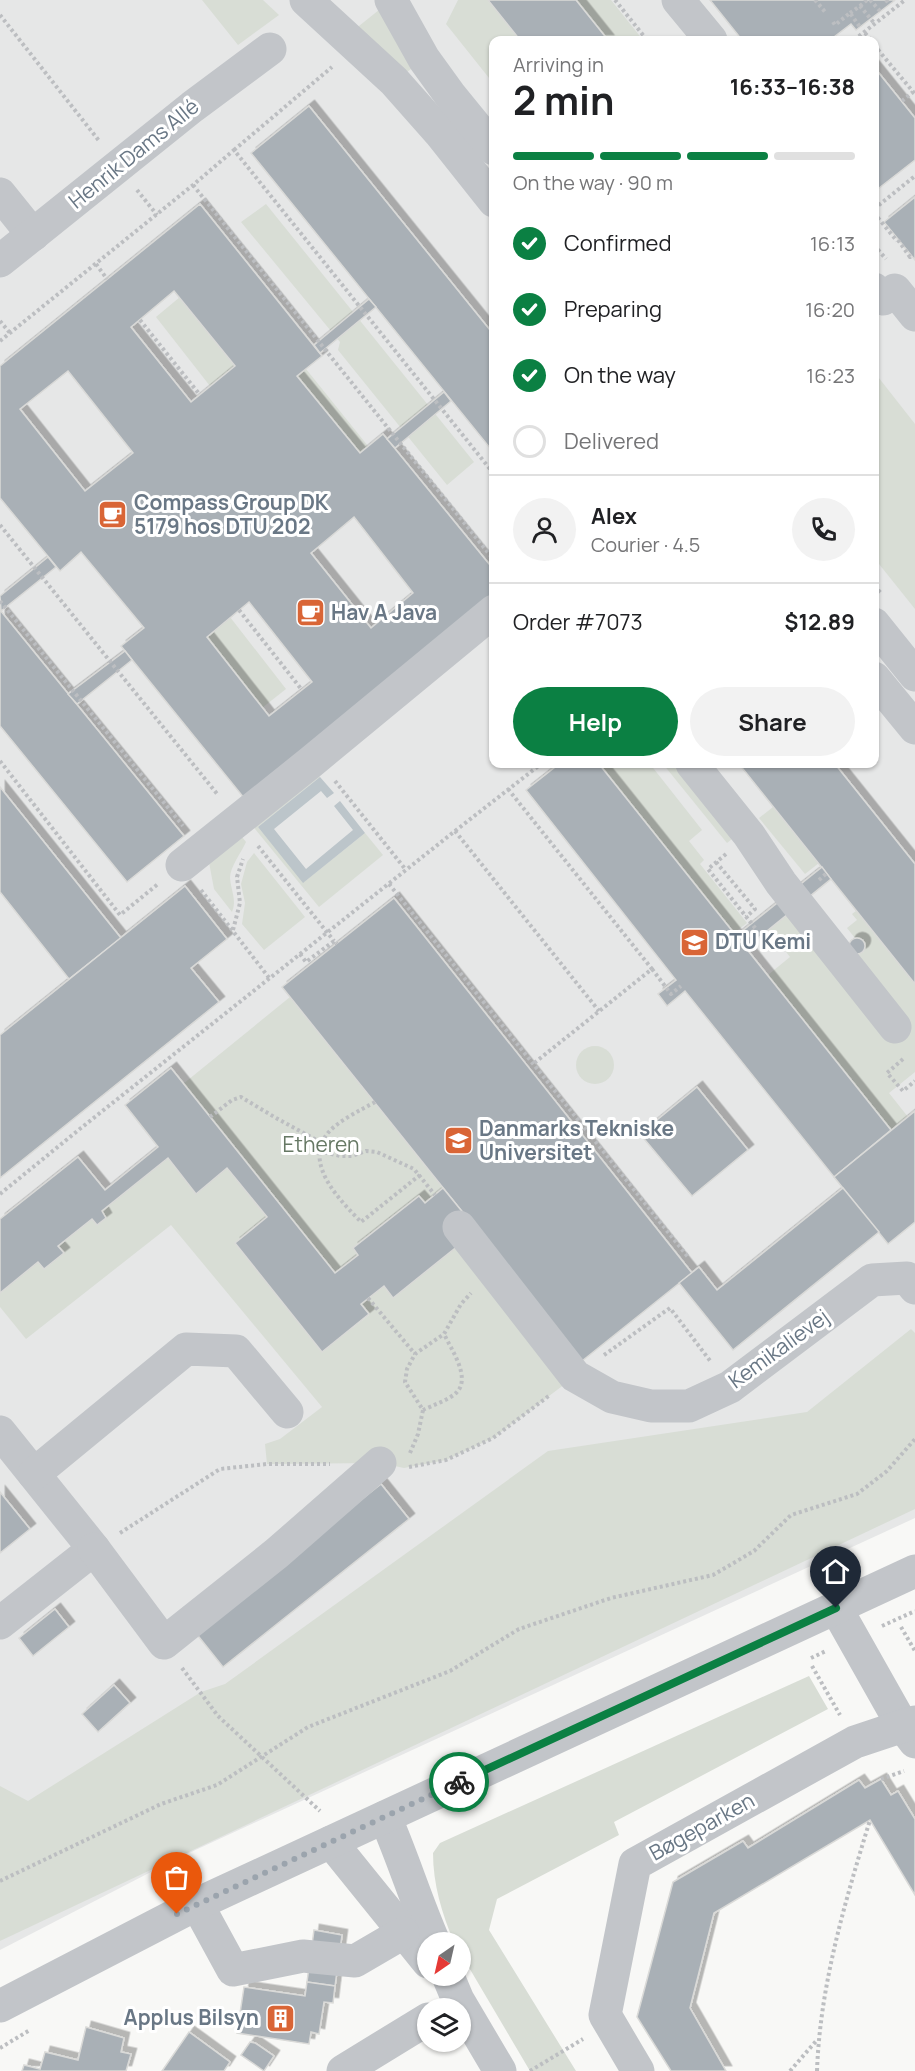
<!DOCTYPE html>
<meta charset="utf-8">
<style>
body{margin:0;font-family:Manrope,sans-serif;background:#f2f2f2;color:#202124;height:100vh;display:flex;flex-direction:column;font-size:22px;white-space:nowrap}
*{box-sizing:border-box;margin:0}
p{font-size:20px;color:#757577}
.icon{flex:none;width:33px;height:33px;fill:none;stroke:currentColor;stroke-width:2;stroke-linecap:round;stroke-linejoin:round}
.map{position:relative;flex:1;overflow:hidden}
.sheet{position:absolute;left:489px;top:36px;width:390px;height:732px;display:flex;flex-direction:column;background:#fff;border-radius:12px;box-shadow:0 2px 4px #0004}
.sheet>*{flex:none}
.needle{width:39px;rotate:214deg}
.tools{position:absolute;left:417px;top:1932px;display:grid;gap:12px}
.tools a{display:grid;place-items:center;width:54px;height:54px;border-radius:50%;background:#fff;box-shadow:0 2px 4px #0004;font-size:30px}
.pin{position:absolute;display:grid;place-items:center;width:51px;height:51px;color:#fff;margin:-62px -26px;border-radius:50% 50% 50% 0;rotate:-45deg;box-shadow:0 0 6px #0007}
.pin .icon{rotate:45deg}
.courier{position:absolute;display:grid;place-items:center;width:60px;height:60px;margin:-30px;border:4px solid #0b8043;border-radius:50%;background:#fff;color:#222;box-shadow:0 2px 8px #0007}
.overview em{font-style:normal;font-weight:700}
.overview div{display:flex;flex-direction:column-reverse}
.overview{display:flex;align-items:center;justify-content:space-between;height:102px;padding:0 24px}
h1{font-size:39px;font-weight:700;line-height:45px}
.bar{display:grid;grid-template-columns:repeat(4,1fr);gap:9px 6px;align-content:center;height:72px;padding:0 24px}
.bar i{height:8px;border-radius:4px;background:#e0e0e0}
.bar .selected{background:#0b8043}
.bar p{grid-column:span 4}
.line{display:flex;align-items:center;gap:15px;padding:0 24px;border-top:2px solid #e0e0e0}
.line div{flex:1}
.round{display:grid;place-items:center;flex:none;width:63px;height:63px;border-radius:32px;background:#f2f2f2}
ol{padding:0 24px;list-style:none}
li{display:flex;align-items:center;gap:18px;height:66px}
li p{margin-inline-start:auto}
li .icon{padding:6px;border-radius:50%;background:#0b8043;color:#fff;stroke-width:4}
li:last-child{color:#757577}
li i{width:33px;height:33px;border:3px solid #e0e0e0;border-radius:50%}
.action{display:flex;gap:12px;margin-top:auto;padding:12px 24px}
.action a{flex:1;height:69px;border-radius:36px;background:#0b8043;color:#fff;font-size:24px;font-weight:700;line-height:69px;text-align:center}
.action a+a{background:#f2f2f2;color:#202124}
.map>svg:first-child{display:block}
</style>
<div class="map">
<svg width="915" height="2071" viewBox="0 0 915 2071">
<defs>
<filter id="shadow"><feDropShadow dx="5.5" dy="-5.5" stdDeviation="0" flood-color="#0004"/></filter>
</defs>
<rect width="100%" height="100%" fill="#f8f8f6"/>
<path fill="#e6e7e7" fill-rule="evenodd" d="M0 0H915V1518L176 1859 0 1950ZM494 40H874V764H494Z"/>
<g fill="#d8ddd5">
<path d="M202 0H263L279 15 238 45Z"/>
<path d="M458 0H488L520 40H494L493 83 446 24Z"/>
<path d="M578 0H611L643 40H608L577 1Z"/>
<path d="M384 6 416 65 402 76 354 30Z"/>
<path d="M266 204 474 462 447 485 338 350 340 342 241 222Z"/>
<path d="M180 297 235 366 210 386 156 317Z"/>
<path d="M306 369 368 446 360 453 297 376Z"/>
<path d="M875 373 915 424V609L875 559Z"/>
<path d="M230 617 286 689 262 708 207 637Z"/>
<path d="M599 764H650L702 830 689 841 704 860 700 864 747 923 734 933Z"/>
<path d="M663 764H680L738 834 727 843Z"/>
<path d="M311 766 320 777 258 827 304 882 365 833 383 855 319 907 246 818Z"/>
<path d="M773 807 819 863 805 874 759 818Z"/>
<path d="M234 827 246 842C241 853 230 867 230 878 231 891 237 900 232 912L214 889 208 857Z"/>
<path d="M254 853 305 917 264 950 242 924 245 903 241 884 247 862Z"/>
<path d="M856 911 915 984V1072L889 1093 908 1117 891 1130 768 975 790 957 769 930 789 914 854 953 860 954 864 951 865 945 861 939 855 938 847 928 857 920 852 914Z"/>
<path d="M290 997 443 1188 425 1203 418 1196 353 1248 358 1255 335 1273 183 1084Z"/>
<circle cx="595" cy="1065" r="19"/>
<path d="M168 1158 196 1193 227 1168 267 1217 235 1243 322 1352 369 1315 361 1304 384 1286 393 1298 459 1245 565 1384 493 1438 446 1460 404 1468 380 1463 267 1464 265 1444 280 1439 322 1407 171 1225 26 1339 0 1307V1293L38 1262 44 1269 63 1253 58 1246 92 1219 97 1225 106 1218 102 1211Z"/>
<path d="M911 1329 915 1333V1509L0 1941V1786L28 1801 201 1692 225 1684 548 1451 807 1412Z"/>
<path d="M809 1676 828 1709 614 1822 619 1835 497 1899 489 1930 576 2071H530L461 1954 460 1942H454C442 1914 433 1884 433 1853L440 1843Z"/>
</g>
<path fill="#bcc5ca" d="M320 777 334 793 327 798 321 791 274 829 306 869 353 830 334 806 340 801 365 833 303 883 258 827Z"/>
<g fill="#a9b0b6" stroke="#dadad8" stroke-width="1.5" fill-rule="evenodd" filter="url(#shadow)">
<path d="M488 0H576L608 40H520Z"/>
<path d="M710 0H893L894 1 856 30 851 24 830 40H742Z"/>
<path d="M874 67 915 118V160L874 192Z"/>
<path d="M309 106 494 335V453L251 153Z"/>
<path d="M915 197V260L884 222Z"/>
<path d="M200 204 322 356 297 376 360 453 383 434 494 570V599L244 798 121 646 144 628 81 552 60 571 0 498V366ZM174 291 235 366 191 402 131 327ZM68 371 133 453 85 491 20 409ZM354 517 413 593 371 628 311 553ZM249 602 312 682 269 716 207 637Z"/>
<path d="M369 299 376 307 320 353 314 345Z"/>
<path d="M444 392 451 401 395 448 387 439Z"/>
<path d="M48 557 56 567 1 611 0 596Z"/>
<path d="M0 610 184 836 127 882 0 726Z"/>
<path d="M125 651 132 660 77 704 68 694Z"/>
<path d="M559 764H599L891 1130 834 1177 685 991 667 1006 658 994 676 980 526 790Z"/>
<path d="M739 764H835L915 864V984Z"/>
<path d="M0 787 121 938 69 979 0 892Z"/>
<path d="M822 867 831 879 746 948 736 936Z"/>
<path d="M185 886 227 939 191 968 219 1002 0 1178V1035Z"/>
<path d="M394 898 692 1273 582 1361 282 987Z"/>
<circle cx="857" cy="946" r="8"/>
<path d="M171 1068 335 1273 358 1255 353 1248 419 1196 425 1203 443 1188 469 1220 459 1245 393 1298 384 1286 361 1304 369 1314 322 1352 235 1243 267 1217 227 1168 196 1194 168 1158 102 1211 106 1218 97 1225 92 1219 58 1246 64 1253 44 1269 38 1262 0 1293V1219L78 1157 105 1190 158 1147 125 1105Z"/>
<path d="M697 1087 748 1150 692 1196 640 1134Z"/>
<path d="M915 1111V1222L888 1244 834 1177Z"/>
<path d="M843 1188 879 1232 733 1350 679 1283 699 1267 717 1290Z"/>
<path d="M381 1484 409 1519 223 1667 195 1632Z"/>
<path d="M0 1492 30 1529 0 1553Z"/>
<path d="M55 1609 69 1627 33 1656 19 1638Z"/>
<path d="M114 1685 130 1703 98 1732 82 1714Z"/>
<path d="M881 1779 891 1795 898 1791 915 1819V1895L870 1820 714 1913 690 2008 726 2071H671L637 2017 673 1882 743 1841 748 1848 859 1780 865 1788Z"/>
<path d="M314 1930 342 1935 335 1986 307 1982Z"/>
<path d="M307 1982 335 1986 333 2003 324 2002 319 2034 311 2032 309 2044 237 2033 244 1987 305 1996Z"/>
<path d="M86 2027 124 2038 121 2052 131 2054 126 2071H22L24 2065 40 2069 45 2052 78 2060Z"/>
<path d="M189 2032 230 2062 224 2071H162Z"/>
<path d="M250 2042 255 2043 274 2056 264 2071 241 2055Z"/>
</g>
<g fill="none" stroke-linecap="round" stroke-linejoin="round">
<g stroke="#bcbec1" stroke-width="4" stroke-dasharray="3 3" stroke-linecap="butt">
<path d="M615 0 647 40"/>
<path d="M815 0 826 13"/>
<path d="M870 0 880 11"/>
<path d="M886 0 889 4"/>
<path d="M860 6 867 0"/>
<path d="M850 13 860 6 875 24"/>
<path d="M0 15 100 142"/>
<path d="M833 22 835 25 850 13 860 27"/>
<path d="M865 33 871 40"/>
<path d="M854 40 905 0"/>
<path d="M874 45 915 94"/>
<path d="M902 101 913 92"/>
<path d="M234 150 332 67"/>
<path d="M193 185 494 560"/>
<path d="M137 190 157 215"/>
<path d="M874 209 915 176"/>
<path d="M874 213 897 241"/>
<path d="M898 240 910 257 911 255"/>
<path d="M874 245 886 259"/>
<path d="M96 264 107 279"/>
<path d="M140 320 200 395"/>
<path d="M0 321 10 333"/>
<path d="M0 341 193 185 234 150 494 474"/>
<path d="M0 525 218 795"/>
<path d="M874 586 881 593"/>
<path d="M0 601 183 826"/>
<path d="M239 610 302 690"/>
<path d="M0 761 120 915 158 884"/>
<path d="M335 781 406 870"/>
<path d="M508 789 652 969 533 1064"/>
<path d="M455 831 541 764"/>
<path d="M258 846 334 941"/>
<path d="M726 854 708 869 756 929 741 942"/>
<path d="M716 862 755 909 746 917"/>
<path d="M819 880 827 873"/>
<path d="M389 884 688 1257"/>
<path d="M201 890 270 979"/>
<path d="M233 930 240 903 237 877 243 859"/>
<path d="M300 954 306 962 334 941 337 944"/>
<path d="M652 969 671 994 681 986"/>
<path d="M903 1059 887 1073 903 1091 915 1081"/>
<path d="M375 1102C361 1110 333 1123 325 1137 306 1167 341 1201 361 1222L420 1175"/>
<path d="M210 1117 232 1100 241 1097 276 1118 322 1143"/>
<path d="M319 1151 340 1156H352L366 1151 377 1152 414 1169 435 1195"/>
<path d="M0 1194 81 1128 455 831 599 1011"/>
<path d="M368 1298 415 1354"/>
<path d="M604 1355 670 1308 711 1362"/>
<path d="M423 1410C433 1405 449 1400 457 1392 471 1377 451 1349 444 1334"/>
<path d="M410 1453 418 1434 423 1410 405 1382 407 1369 415 1354 444 1334 461 1304 471 1293"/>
<path d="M409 1467 446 1460 493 1438 550 1395"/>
<path d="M120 1533 220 1469 267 1464H330"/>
<path d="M882 1626 915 1611"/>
<path d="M901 1627 915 1651"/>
<path d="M811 1658 826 1651"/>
<path d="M812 1666 840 1715"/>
<path d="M182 1668 218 1716 320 1811"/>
<path d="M881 1779 904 1771"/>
<path d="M0 1881 161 1804 217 1785 308 1727 450 1671 519 1629 611 1598 713 1575 754 1551 791 1515 857 1494 887 1471 915 1439"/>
<path d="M0 2048 30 2030"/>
<path d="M530 2071 583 2039"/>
<path d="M790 2071 817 2040"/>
<path d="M817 2071C820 1985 845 1902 870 1820"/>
</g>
<g stroke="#c2c5c9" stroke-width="33">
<path d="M306 0 394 81 440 133 494 201"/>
<path d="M391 0 424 59 450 95 494 149"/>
<path d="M678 0 711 40"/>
<path d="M0 194 33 235"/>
<path d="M0 261 192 107 270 49"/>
<path d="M874 289 883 299 895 290 915 315"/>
<path d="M874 624 915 675"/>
<path d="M874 678 915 728"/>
<path d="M692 764 749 835 781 883 895 1027"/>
<path d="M182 865 311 762 494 611"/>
<path d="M459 1227 575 1376 612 1397 651 1406H689L730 1387 872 1280 907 1278 915 1288"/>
<path d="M0 1432 94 1549 0 1623"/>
<path d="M34 1474 186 1349 236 1351 287 1412"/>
<path d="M94 1549 164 1643 277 1553 380 1463"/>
<path d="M836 1608 902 1725 915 1742"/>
<path d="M385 1817C403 1858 416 1901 434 1942"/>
<path d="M331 1842 428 1962"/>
<path d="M197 1904 233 1970 303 1956 355 1961 403 1933"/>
<path d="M448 1976 458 2000 500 2071"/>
<path d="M0 2006 197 1904 915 1571"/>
<path d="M343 2071 428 2019"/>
<path d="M638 2071 605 2015 635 1864 855 1742 915 1722"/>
</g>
</g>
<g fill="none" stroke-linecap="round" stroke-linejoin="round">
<path stroke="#9ba4ad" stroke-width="6" stroke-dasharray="0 10.8" d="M177 1914 459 1782"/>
<path stroke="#0b8043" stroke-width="8" d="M459 1782 836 1608"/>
</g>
<defs>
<symbol id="cafe-square" viewBox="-11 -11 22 22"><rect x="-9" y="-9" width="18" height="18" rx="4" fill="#d96536" stroke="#fff"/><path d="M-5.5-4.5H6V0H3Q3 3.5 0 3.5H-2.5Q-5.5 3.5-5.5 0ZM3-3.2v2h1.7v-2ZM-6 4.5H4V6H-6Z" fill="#fff"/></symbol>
<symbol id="university-square" viewBox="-11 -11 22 22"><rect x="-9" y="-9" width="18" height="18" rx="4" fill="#d96536" stroke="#fff"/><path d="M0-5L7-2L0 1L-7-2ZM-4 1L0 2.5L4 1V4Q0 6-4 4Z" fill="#fff"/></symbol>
<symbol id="building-square" viewBox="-11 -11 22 22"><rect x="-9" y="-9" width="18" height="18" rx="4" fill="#d96536" stroke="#fff"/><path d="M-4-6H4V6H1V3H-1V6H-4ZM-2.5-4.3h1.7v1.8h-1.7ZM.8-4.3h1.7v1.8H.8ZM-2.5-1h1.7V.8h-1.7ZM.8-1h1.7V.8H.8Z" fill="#fff"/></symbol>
</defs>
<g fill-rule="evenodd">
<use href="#cafe-square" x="96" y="498" width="33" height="33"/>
<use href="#cafe-square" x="294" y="596" width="33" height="33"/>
<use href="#university-square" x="678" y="926" width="33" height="33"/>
<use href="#university-square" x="442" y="1124" width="33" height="33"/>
<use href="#building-square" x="264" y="2002" width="33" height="33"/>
</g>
<g text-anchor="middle" stroke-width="6" stroke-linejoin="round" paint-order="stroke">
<g font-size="21" fill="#697785" stroke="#fff">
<text transform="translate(134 154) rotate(-39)" y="7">Henrik Dams Allé</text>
<text transform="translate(779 1349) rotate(-36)" y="7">Kemikalievej</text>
<text transform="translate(702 1827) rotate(-29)" y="7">Bøgeparken</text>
</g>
<g font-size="21" font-weight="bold" fill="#697785" stroke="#fff" text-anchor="start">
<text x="134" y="510">Compass Group DK<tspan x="134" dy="24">5179 hos DTU 202</tspan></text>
<text x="331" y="620">Hav A Java</text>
<text x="715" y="949">DTU Kemi</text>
<text x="479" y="1136">Danmarks Tekniske<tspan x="479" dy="24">Universitet</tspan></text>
<text x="259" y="2025" text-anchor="end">Applus Bilsyn</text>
</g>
<g font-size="21" fill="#667864" stroke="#fff">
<text x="321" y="1152">Etheren</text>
</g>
</g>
</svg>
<div class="tools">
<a><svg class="needle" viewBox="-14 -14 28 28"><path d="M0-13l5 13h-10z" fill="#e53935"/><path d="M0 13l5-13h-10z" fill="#757577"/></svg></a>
<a><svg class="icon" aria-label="layers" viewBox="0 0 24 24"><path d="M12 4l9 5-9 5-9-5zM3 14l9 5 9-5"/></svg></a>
</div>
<div class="pin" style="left:177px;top:1914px;background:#ea580c"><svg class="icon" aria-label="bag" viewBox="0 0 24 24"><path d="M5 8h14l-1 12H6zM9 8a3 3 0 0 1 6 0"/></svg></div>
<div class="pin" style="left:836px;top:1608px;background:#1f2937"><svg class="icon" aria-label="home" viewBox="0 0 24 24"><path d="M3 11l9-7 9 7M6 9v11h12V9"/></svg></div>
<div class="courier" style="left:459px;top:1782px"><svg class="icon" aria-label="bike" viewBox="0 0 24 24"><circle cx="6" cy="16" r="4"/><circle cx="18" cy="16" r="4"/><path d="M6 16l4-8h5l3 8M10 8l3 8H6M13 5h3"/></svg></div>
<section class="sheet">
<div class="overview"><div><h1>2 min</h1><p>Arriving in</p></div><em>16:33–16:38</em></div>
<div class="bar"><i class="selected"></i><i class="selected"></i><i class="selected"></i><i></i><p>On the way · 90 m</p></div>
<ol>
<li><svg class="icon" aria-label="check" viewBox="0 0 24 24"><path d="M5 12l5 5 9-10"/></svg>Confirmed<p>16:13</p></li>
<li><svg class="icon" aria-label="check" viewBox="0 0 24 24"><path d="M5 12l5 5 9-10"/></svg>Preparing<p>16:20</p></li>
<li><svg class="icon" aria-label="check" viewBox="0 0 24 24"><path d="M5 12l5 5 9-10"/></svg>On the way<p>16:23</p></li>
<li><i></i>Delivered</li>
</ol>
<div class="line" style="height:108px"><a class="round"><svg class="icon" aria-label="person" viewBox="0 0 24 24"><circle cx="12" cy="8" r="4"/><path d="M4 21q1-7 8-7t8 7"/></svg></a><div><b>Alex</b><p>Courier · 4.5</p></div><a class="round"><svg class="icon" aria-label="phone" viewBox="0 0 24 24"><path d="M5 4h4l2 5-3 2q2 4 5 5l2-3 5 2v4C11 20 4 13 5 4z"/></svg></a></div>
<div class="line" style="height:78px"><div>Order #7073</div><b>$12.89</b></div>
<div class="action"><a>Help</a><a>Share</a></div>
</section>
</div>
